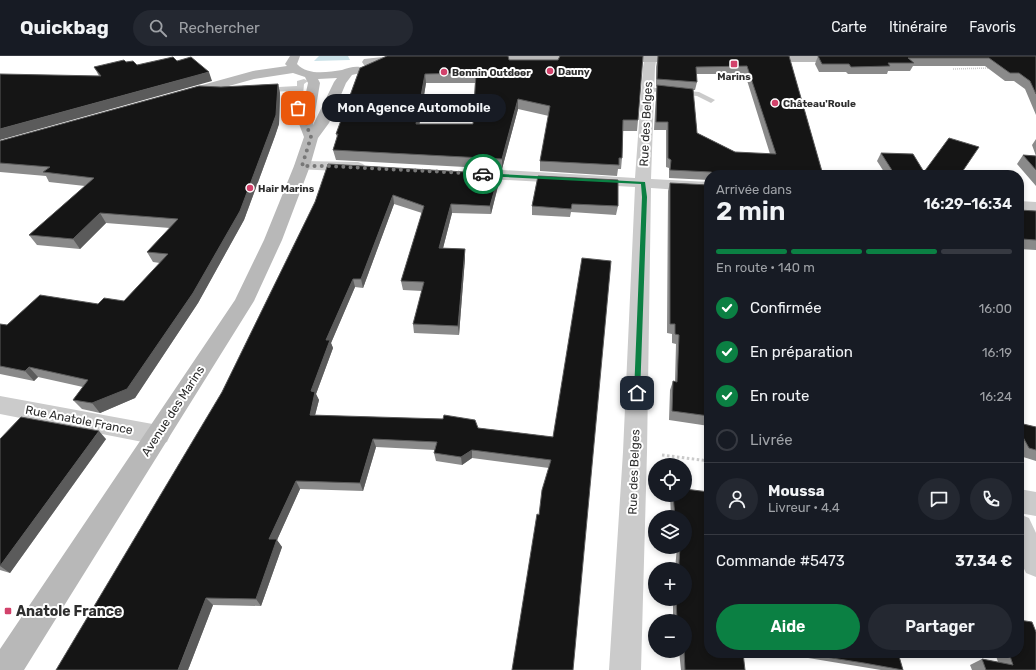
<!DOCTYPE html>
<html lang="fr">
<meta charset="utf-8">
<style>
body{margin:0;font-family:Rubik,sans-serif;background:#242831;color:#f1f3f6;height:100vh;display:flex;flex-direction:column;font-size:15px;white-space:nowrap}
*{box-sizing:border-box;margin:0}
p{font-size:13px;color:#9ea1a6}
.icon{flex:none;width:22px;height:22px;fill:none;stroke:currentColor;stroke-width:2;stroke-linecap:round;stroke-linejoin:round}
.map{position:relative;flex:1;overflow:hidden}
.drawer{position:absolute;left:704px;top:114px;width:320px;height:488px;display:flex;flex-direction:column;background:#171b24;border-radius:16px;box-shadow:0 2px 6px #0003}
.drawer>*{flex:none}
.tools{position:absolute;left:648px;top:402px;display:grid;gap:8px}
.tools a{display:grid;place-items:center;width:44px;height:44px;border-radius:50%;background:#171b24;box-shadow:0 2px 6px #0003;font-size:20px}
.pin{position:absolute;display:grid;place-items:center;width:34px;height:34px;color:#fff;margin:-17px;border-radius:8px;box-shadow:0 2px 6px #0006}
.courier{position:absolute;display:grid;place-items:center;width:40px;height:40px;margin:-20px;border:3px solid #0b8043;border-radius:50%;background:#fff;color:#222;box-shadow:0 1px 5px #0007}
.bubble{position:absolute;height:28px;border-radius:14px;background:#171b24;box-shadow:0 2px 6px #0003;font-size:13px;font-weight:600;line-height:28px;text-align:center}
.overview em{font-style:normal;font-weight:600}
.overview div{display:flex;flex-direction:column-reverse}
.overview{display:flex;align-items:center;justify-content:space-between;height:68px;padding:0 12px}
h1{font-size:26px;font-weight:600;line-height:30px}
.bar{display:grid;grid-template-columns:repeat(4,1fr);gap:6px 4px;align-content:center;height:48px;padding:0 12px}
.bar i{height:5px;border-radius:3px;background:#363941}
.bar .active{background:#0b8043}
.bar p{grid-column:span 4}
.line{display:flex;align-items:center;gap:10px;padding:0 12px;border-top:1px solid #363941}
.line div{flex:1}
.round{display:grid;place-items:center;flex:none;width:42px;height:42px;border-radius:21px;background:#242831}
ol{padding:0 12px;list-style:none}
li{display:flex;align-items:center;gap:12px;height:44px}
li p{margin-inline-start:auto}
li .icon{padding:4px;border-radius:50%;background:#0b8043;color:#fff;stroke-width:4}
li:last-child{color:#9ea1a6}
li i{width:22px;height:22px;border:2px solid #363941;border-radius:50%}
.button{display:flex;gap:8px;margin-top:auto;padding:8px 12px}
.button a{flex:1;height:46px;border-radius:24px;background:#0b8043;color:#fff;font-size:16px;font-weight:600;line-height:46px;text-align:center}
.button a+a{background:#242831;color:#f1f3f6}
header{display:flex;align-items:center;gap:24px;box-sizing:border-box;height:56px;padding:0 20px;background:#171b24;border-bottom:1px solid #363941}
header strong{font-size:19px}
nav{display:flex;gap:22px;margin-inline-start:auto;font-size:14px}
.search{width:280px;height:36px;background:#242831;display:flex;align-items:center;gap:10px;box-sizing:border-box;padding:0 14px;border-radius:22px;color:#9ea1a6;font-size:15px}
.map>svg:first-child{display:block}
</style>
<header>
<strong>Quickbag</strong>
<div class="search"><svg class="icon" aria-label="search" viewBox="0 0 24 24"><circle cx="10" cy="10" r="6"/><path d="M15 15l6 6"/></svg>Rechercher</div>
<nav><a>Carte</a><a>Itinéraire</a><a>Favoris</a></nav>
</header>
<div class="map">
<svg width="1036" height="614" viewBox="0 0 1036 614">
<rect width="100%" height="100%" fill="#fff"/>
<path fill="#cbe2e8" d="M319 0H348L350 4 314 5Z"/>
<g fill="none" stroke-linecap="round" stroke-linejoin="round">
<path stroke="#cbcbcb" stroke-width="1.5" stroke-dasharray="1 1" stroke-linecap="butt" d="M953 13 990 12"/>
<path stroke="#cbcbcb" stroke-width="3" stroke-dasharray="2.5 2.5" stroke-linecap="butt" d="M662 399 709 405"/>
<g fill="#cbcbcb" fill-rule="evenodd">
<path d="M304 23 308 25 304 28 302 51 312 57 308 60 294 52 297 35 260 36 256 34 260 32 297 30V25Z"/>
<path d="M645 31 699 36 715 44 711 47 697 40 648 35 644 33Z"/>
</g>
<g fill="#cbcbcb" fill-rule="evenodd">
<path d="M645 0H657L655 11 651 123 709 126V136L651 132 647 396 641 614H609L623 396 635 131 469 122 463 120 461 117 463 114 469 112 635 122 643 11Z"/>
<path d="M302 105 358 106 363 108 366 111 363 114 358 116 297 113 294 110 297 107Z"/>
<path d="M1019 145 1036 146V156L1019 155Z"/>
<path d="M0 340 158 369 167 372 170 379 167 386 158 389 0 358Z"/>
<path d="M1019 433 1036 436V460L1019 457Z"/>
<path d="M1019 458 1029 462 1036 477V521L1026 517 1019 502Z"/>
</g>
<g fill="#b8b8b8" fill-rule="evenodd">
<path d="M290 0H300L297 8C308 20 328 16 342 14 348 12 354 10 360 11L362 14 360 17 352 19 346 27 329 67 318 82 310 110 282 184 254 245 24 614H0V593L235 244 264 184 294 110 304 81 299 68 308 27 305 21 293 17 254 23 182 43 177 42 176 39 177 36 253 15 287 10 285 8ZM337 22 334 26 313 69 320 27 318 23Z"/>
<path d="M392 0H411L413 2 411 4 407 6 368 10 364 9 362 6 364 3Z"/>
<path d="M475 0H693L695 2 693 4 689 6H479L475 4 473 2Z"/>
<path d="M755 0H851L853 2 851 4 847 6H759L755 4 753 2Z"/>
</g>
</g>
<g fill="#8a8a8a" fill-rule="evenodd">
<path d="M658 0H789L823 119H709V124L669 122V112L666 111V74H654L656 37 657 31 656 30V11ZM696 18H745L770 98 735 96 697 77 693 34H695L697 26Z"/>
<path d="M818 0H1036V59L1025 33 1014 25H1005L985 10H913L910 15H888L887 18H848L846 16H819L815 8Z"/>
<path d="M509 4 638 64 637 75H623L622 102 621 113H618L617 120 540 115V105L549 60 518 53 502 113 336 104 333 94 337 81 336 78 360 12ZM426 27H475L473 68H419Z"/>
<path d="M177 5 212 25 99 20 94 11 126 6 137 9Z"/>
<path d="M278 28 280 37 279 68 275 80 244 164 198 247 135 342 100 357 82 353 73 344 83 331 38 321 34 325 0 318V268L7 269 98 248 124 245 160 207 153 206 147 196 170 172 106 167 80 193 37 189 29 179 85 130 49 126 46 120 0 116V85L221 31Z"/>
<path d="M1036 83V130L1017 108 1023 99 1036 100 1032 89Z"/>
<path d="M881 97 924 116 961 119H886L877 105Z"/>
<path d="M499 118V126L491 158 452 157 443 192 465 193V202L459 279 414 277 413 268 422 235 403 234 401 225 422 157 394 148 363 232 355 231 331 287 333 292 316 338 319 344 315 359 478 372 553 381 611 205 539 459 549 412 472 402 462 409 436 405 434 397 435 394 376 391 363 435 300 433 277 484 282 491 261 550 213 549 188 614 222 336 315 146Z"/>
<path d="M538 120 618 150 616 159 571 156 570 161 532 159V150Z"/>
<path d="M670 127 709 129V370L669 364 670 334 673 325H675L676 288 672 287V278L667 277 668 135Z"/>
<path d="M1019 154 1036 155V194L1019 193Z"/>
<path d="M1019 367 1036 371V405L1020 400 1019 398Z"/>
<path d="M0 383H106L10 517 0 514Z"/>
<path d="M670 439H685L709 597 745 614H681L679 595H685V565H673V550L676 543H685V513H675L677 491H685V461H671Z"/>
<path d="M784 597H898L903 614H881L784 598Z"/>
<path d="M995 597H1019L1036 614H972L970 609 982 603 998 606Z"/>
</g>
<g fill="#5b5b5b">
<path d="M209 16 212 25 0 84V73Z"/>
<path d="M425 18 426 27 418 78 416 68Z"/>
<path d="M278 28 280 37 279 68 275 80 244 164 198 247 135 342 100 357 92 347Z"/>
<path d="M518 43V53L502 113V103Z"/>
<path d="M499 118V126L491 158 490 150Z"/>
<path d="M393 139 394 148 363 232 361 223Z"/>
<path d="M451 148 452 157 441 200 439 192Z"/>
<path d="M100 157 106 167 80 193 73 183Z"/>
<path d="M465 193V202L459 279 458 270Z"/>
<path d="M353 223 355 231 331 287 333 292 316 338 319 344 313 367 310 359 311 335 326 284Z"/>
<path d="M29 311 38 321 34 325 25 315Z"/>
<path d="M99 375 106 383 10 517 0 510Z"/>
<path d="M373 383 376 391 363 435 360 427Z"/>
<path d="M472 394V402L462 409 461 401Z"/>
<path d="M296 425 300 433 277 484 282 491 261 550 256 543 269 483Z"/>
<path d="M206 542 213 549 188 614H178Z"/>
</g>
<g fill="#151515" stroke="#5b5b5b" fill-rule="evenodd">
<path d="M387 0H508L509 4H558L560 0H643L638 64H623L622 102H619V109L540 105 550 50 518 43 502 103 333 94 338 78H336L360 12ZM476 17 473 68H416L425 18Z"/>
<path d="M658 0H789L823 119H713V117L711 116 670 114 671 104 668 102V66H656L657 29 693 33 697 77 735 96 776 98 747 10 696 11 697 26 657 23Z"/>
<path d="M818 0H1036V38L1030 25 1019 17H1010L989 2H908L914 7H888L890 10 851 11 849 8H822Z"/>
<path d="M173 1 177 5 191 1 209 16 0 73V18L101 20 94 11 124 4 126 6 133 5 137 9Z"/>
<path d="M278 28 276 59 272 70 240 155 193 237 127 333 92 347 73 344 88 324 29 311 25 315 0 310V268L7 269 40 239 98 248 104 242 124 245 168 198 147 196 178 163 100 157 73 183 29 179 94 122 43 116 50 111 0 107V85L199 30 221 31Z"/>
<path d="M949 82 979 91 960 119H895L881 97 913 98 924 116Z"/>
<path d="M1023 99 1036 100V114Z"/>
<path d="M328 108 499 118 490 150 451 148 439 192 465 193 458 270 413 268 424 226 401 225 424 150 393 139 361 223H353L326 284H330L311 335 315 336 310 359 443 363 444 359 475 364 478 372 553 381 582 202 611 205 573 614H512L537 458 539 459 542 434 551 404 472 394 461 401 434 397 437 386 373 383 360 427 296 425 269 483H277L256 543 206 542 178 614H56L222 336 315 146Z"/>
<path d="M538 120 618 124V150L572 148 571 153 532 150Z"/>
<path d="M670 127 709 129V360L672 355 673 325 677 326 679 279 675 278V268H670Z"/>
<path d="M1019 154 1036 155V184L1022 183 1019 180Z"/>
<path d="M21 361 99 375 0 510V383Z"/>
<path d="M1019 367 1036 371V394L1029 392 1019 374Z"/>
<path d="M685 433 709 436V597H743L745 614H685L684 595H685V565H677L676 543H685V513H679V506L680 491H685V461H675L673 439H685Z"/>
<path d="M1019 564 1032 566 1036 576V614H986L982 603 1013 609 1009 597H1019Z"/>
<path d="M800 597H898L903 614 864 607Z"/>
</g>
<path fill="#0b8043" d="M482 117 645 126 647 141 640 339H635L634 337 642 141 641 128 483 120Z"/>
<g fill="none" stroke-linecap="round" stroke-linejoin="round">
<path stroke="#777" stroke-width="4" stroke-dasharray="0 7.2" d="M298 52 308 57 306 68 311 81 302 110H328L483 118"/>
</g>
<g fill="#d2426b" stroke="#fff" stroke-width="1.5">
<rect x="730" y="4" width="8" height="8" rx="2"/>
<circle cx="550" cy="15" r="4"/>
<circle cx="444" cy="16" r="4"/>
<circle cx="775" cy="47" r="4"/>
<circle cx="250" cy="132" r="4"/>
<rect x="4" y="551" width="8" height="8" rx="2"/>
</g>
<g text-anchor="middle" stroke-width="4" stroke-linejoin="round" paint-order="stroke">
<g font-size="10" font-weight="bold" fill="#2e2e2e" stroke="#fff" text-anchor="start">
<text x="558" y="19">Dauny</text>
<text x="452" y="20">Bonnin Outdoor</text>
<text x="734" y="24" text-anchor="middle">Marins</text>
<text x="783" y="51">Château'Roule</text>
<text x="258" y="136">Hair Marins</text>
</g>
<g font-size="12" fill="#2e2e2e" stroke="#fff">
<text transform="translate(646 68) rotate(-87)" y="4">Rue des Belges</text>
<text transform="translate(173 355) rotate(-57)" y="4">Avenue des Marins</text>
<text transform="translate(79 364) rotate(11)" y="4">Rue Anatole France</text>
<text transform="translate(634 416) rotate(-88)" y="4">Rue des Belges</text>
</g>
<g font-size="14" font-weight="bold" fill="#2e2e2e" stroke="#fff" text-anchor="start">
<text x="16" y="560">Anatole France</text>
</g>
</g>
</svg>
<div class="tools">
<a><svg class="icon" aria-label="locate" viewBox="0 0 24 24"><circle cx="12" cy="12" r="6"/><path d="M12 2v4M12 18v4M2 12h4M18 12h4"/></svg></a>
<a><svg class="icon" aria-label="layers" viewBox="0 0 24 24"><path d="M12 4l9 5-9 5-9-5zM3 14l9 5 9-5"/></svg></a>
<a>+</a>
<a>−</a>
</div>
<div class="pin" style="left:298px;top:52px;background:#ea580c"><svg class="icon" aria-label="bag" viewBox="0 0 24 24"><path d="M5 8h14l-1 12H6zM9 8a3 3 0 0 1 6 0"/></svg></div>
<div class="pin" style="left:637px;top:337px;background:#1f2937"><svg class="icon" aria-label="home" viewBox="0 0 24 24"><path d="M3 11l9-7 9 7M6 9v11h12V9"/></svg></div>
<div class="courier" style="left:483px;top:118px"><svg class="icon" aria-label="car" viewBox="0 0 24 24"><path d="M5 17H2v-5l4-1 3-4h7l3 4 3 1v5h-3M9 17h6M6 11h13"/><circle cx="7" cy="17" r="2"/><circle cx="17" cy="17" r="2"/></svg></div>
<div class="bubble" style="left:322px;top:38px;width:184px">Mon Agence Automobile</div>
<section class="drawer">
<div class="overview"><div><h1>2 min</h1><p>Arrivée dans</p></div><em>16:29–16:34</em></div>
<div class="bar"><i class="active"></i><i class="active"></i><i class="active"></i><i></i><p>En route · 140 m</p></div>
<ol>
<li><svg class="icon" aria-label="check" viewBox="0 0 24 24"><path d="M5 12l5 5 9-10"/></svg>Confirmée<p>16:00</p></li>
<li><svg class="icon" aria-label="check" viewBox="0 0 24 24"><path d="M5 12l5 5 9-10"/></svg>En préparation<p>16:19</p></li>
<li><svg class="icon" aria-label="check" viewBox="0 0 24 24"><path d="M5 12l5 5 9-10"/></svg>En route<p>16:24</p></li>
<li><i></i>Livrée</li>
</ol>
<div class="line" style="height:72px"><a class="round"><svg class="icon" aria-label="person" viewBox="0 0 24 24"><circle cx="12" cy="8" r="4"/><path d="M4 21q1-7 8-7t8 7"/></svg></a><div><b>Moussa</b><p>Livreur · 4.4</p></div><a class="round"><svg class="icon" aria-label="chat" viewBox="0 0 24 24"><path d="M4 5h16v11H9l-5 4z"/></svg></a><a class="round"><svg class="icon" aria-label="phone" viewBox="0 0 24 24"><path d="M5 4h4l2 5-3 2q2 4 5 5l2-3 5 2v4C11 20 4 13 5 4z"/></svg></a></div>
<div class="line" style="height:52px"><div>Commande #5473</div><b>37.34 €</b></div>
<div class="button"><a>Aide</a><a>Partager</a></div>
</section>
</div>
